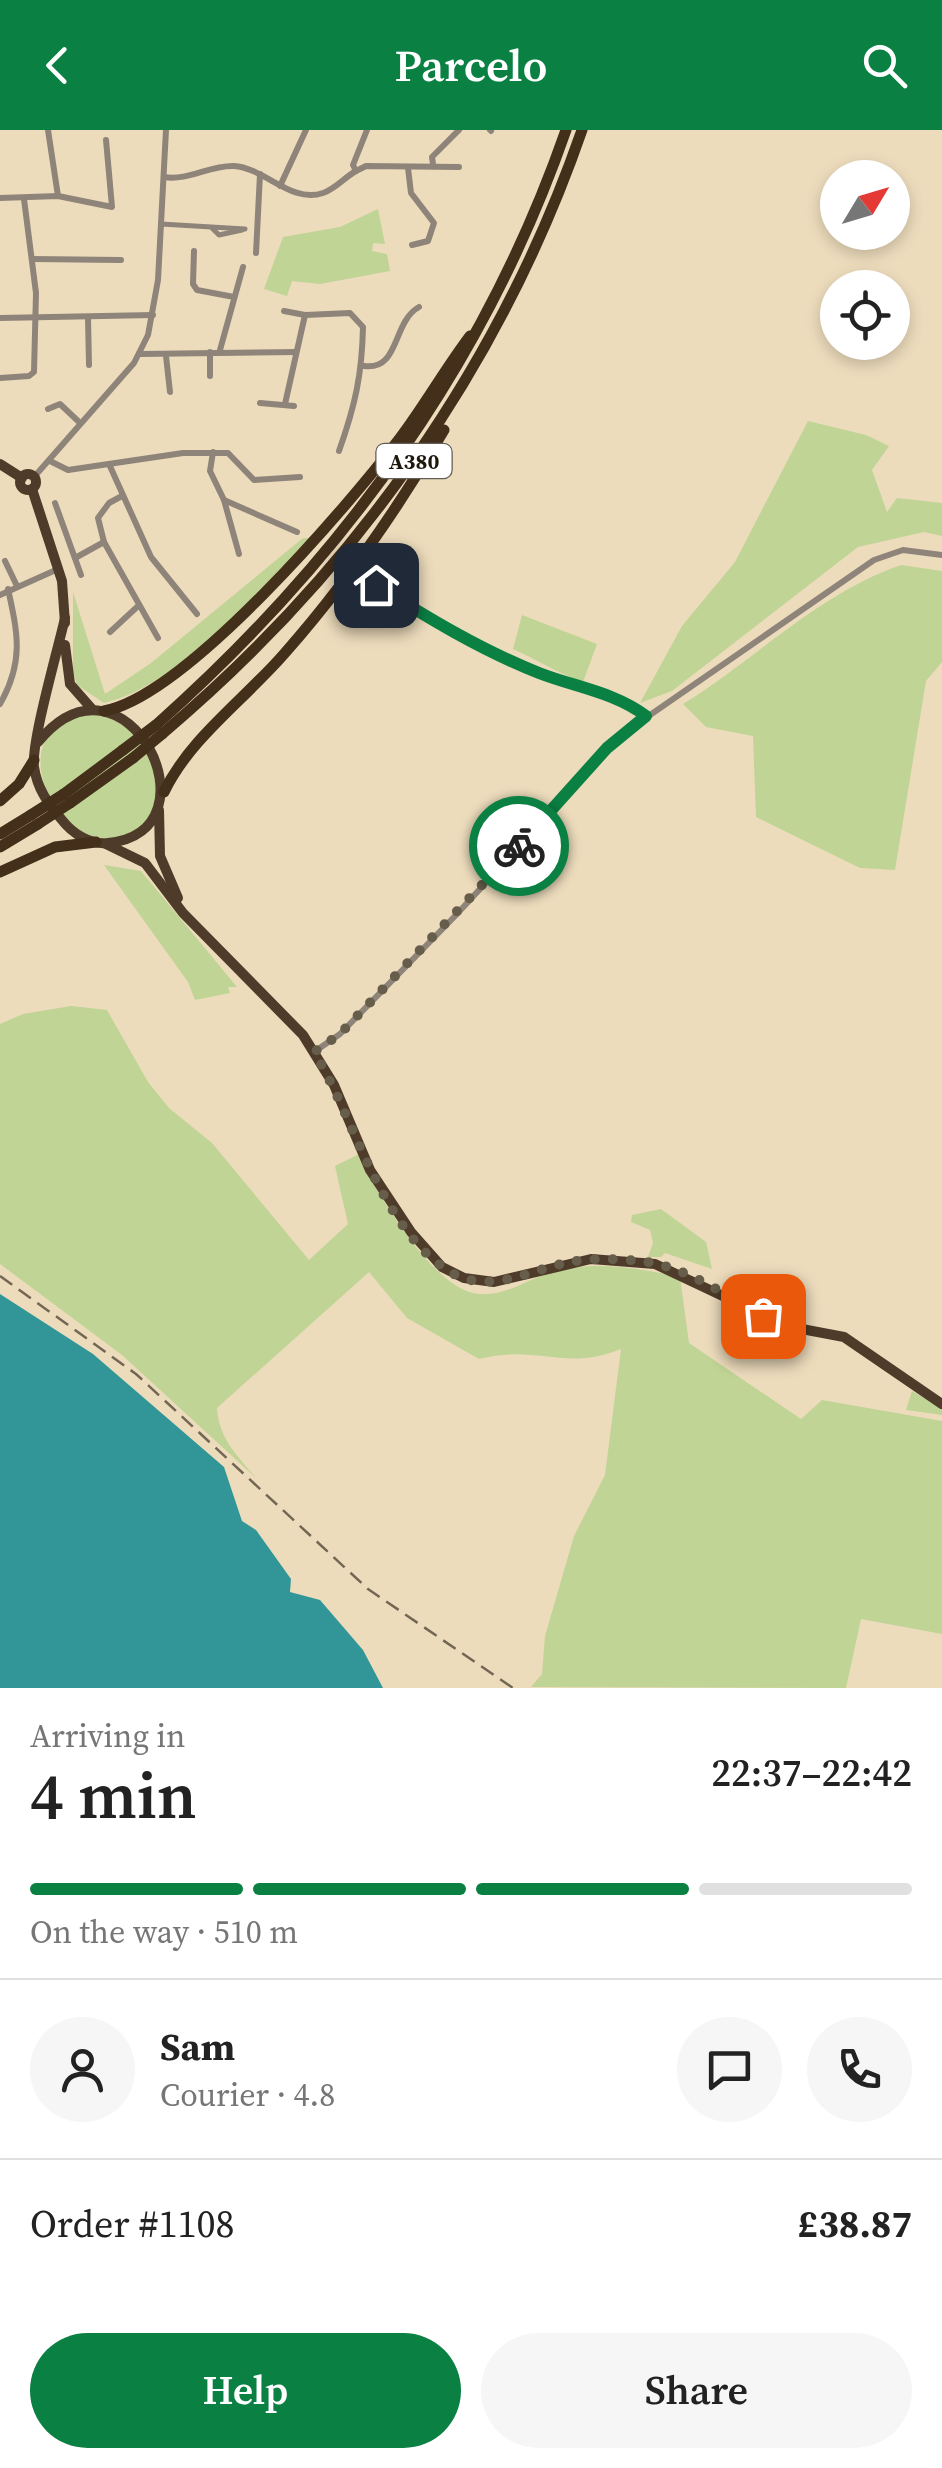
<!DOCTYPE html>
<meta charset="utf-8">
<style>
body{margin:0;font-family:"Source Serif 4",serif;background:#f6f6f6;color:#222;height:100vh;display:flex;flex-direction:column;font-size:38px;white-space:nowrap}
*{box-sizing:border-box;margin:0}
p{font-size:32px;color:#767676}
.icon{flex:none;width:55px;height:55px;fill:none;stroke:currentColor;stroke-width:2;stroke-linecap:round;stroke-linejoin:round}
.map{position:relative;height:1558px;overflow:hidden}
.details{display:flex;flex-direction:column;background:#fff;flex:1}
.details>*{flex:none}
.needle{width:65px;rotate:52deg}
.fabs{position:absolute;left:820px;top:30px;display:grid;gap:20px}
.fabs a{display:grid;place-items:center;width:90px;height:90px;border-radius:50%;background:#fff;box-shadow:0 5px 15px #0003;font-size:50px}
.pin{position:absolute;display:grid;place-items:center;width:85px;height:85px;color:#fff;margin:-42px;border-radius:20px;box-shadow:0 5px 15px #0006}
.courier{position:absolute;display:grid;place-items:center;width:100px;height:100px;margin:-50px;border:8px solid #0b8043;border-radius:50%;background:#fff;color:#222;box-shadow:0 2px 12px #0007}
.summary em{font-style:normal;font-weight:600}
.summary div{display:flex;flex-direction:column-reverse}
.summary{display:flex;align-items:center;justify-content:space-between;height:170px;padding:0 30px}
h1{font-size:65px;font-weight:600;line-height:75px}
.bar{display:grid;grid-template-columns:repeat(4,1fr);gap:15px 10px;align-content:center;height:120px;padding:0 30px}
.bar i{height:12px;border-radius:8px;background:#e0e0e0}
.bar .selected{background:#0b8043}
.bar p{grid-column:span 4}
.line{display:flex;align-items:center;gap:25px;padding:0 30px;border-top:2px solid #e0e0e0}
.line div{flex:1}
.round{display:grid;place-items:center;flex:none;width:105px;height:105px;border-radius:52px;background:#f6f6f6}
.primary-button{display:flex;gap:20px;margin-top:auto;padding:20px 30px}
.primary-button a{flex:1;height:115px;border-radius:60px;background:#0b8043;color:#fff;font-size:40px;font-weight:600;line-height:115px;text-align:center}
.primary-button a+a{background:#f6f6f6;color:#222}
header{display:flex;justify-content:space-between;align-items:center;height:130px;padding:0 30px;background:#0b8043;color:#fff;font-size:45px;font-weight:600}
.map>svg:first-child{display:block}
</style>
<header><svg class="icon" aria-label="back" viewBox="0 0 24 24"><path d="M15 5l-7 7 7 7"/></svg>Parcelo<svg class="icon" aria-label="search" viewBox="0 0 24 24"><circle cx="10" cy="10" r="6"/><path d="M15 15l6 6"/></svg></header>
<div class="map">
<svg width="942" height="1558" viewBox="0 0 942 1558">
<rect width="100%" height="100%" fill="#eddcbc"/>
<g fill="#bfd495">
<path d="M378 79 385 114 373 113 372 121 387 124 390 141 320 154 292 151 287 166 264 159 283 107 340 97Z"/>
<path d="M808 291 866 305 889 316 872 340 887 382 897 368 942 373V406L924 402 858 417 672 561 640 573 682 496 735 432Z"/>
<path d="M303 408H312C258 459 178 557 104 573L77 555 73 541V462L105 564 151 533Z"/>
<path d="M901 435 942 441V532L926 551 895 740 860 738 756 687 753 606 706 597 683 574C757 528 818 464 901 435Z"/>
<path d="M522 485 597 514 583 552C557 543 538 530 513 519Z"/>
<path d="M100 584C109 588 120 592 127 598 152 622 174 674 137 699 68 743 0 616 70 588 78 585 91 585 100 584Z"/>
<path d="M104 735 141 741 237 857H228L230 863 195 870 188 852Z"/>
<path d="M71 876 107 880 148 952 169 978 212 1013 309 1130 348 1094 335 1036 359 1024C375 1061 435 1163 480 1164 506 1166 528 1149 552 1142 595 1130 638 1138 680 1147L689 1213 801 1289 822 1270 942 1291V1504L861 1489 846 1558 531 1557 542 1544 545 1506 574 1406 605 1345 621 1219C565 1242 537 1214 479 1229L407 1188 369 1142 217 1278C219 1309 237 1325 256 1348L122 1225 0 1134V894L23 884Z"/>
<path d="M661 1079 706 1112 712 1139 665 1123 661 1127H648L653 1113 650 1100 631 1092 632 1085Z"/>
<path d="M912 1261 942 1278V1285L906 1280Z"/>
</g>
<path fill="#329699" d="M0 1164 93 1224 224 1337 242 1391 256 1400 291 1449 290 1462 320 1470 363 1520 383 1558H0Z"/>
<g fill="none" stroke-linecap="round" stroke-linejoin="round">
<g stroke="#8f8479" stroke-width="5">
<path d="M161 94 245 99"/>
<path d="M212 98 219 105 242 100"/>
</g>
<g stroke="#8f8479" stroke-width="6">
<path d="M48 0 58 66"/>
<path d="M490 0 491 1"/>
<path d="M433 34 432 27 459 0"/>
<path d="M408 38 411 63 434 93 428 111 412 115"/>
<path d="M356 41 366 36 459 37"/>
<path d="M164 47C189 51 209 35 234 36 265 38 291 74 323 63 335 59 345 47 356 41L353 35 367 0"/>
<path d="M280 56 306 0"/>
<path d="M0 68 58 66 112 77 106 10"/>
<path d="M194 121 193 154 197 160 234 167"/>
<path d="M256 123 260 44"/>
<path d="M32 129 121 130"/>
<path d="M284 181 305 185 350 183 363 197C362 245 355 276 339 321"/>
<path d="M0 188 153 185"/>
<path d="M88 188 89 235"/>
<path d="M220 220 243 137"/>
<path d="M210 222V246"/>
<path d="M140 224 296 222"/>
<path d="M166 226 170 262"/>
<path d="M364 236C400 241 392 192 419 177"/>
<path d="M0 248 29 246 34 242 36 163 24 69"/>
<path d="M260 273 294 276"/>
<path d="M285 274 305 185"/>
<path d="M48 279 60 274 78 291"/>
<path d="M213 322 210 341 224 370 297 402"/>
<path d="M50 331 68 340 183 323H228L254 350 300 347"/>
<path d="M109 334 151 427 197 484"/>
<path d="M34 347 134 233 148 205 158 150 166 0"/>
<path d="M122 366 109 373 98 388 104 412 158 508"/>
<path d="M224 370 239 424"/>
<path d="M55 373 81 445"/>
<path d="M75 428 104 412"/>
<path d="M5 431 17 456"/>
<path d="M376 455C428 488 481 520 539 543 575 557 614 562 646 586"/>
<path d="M0 465 58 439"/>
<path d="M110 502 137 477"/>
<path d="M0 574C24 532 18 504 8 459"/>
<path d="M314 922 340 904 456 785 624 603 874 430 903 420 942 425"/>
</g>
<g stroke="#4f3b29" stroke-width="10">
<path d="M0 334 22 348"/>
<circle cx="28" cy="352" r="8"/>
<path d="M32 359 62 451 65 493"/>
<path d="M65 515 70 554 92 579"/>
<path d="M38 612C126 505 223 702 108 713 90 715 72 703 62 690 48 674 37 658 34 637 31 612 58 519 65 488"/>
<path d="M159 680 160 726 178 768"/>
<path d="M106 714 145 733 183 783 303 905 334 955 370 1040 411 1102 442 1137 464 1148 494 1152 591 1129 655 1134 786 1196 844 1207 942 1274"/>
</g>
<g stroke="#442f1b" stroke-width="11">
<path d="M104 581C186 566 348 376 400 308 425 275 445 239 470 206"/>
<path d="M156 595C342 430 484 236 566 0"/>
<path d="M162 604C354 442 500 237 582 0"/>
<path d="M164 662C190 608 244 570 284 524 345 455 397 380 444 300"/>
<path d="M64 664 123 620"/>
<path d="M0 671 19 654 34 630"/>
<path d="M70 673 133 628"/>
<path d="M0 704 31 685"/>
<path d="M0 717 38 694"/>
<path d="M0 742 55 717 96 712"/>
</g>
<path stroke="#716753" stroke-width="2.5" stroke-dasharray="15 8" stroke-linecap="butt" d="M0 1146 136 1244 368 1459 513 1558"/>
<g stroke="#442f1b" stroke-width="11">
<path d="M123 620 156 595"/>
<path d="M133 628 162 604"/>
<path d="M31 685 64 664"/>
<path d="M38 694 70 673"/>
</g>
</g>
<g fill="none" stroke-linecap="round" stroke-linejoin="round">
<path stroke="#665d4a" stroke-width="10" stroke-dasharray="0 18" d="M519 716 340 904 314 922C355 989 378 1091 444 1138 487 1169 531 1138 576 1131 596 1128 618 1129 638 1131 682 1134 725 1165 763 1186"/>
<path stroke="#0b8043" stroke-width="12" d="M376 455C428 488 481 520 539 543 575 557 614 562 646 586L607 618 519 716"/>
</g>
<g text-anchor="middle" stroke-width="8" stroke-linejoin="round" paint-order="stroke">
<rect fill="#fff" stroke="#625d55" stroke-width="2.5" x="376.5" y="314" width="75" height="34" rx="8"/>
<g font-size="22" font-weight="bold" fill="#1e180c">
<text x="414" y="339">A380</text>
</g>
</g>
</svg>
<div class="fabs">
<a><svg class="needle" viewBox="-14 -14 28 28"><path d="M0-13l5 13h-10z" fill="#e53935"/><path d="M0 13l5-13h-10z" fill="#767676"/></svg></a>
<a><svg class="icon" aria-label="locate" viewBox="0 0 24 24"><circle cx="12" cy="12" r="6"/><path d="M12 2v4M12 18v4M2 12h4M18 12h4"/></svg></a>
</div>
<div class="pin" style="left:763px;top:1186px;background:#ea580c"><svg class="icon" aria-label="bag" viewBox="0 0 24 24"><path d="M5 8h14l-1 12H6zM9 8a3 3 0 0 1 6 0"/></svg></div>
<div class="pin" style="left:376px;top:455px;background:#1f2937"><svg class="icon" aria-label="home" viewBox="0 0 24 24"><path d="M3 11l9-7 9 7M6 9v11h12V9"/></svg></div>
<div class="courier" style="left:519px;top:716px"><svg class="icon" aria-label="bike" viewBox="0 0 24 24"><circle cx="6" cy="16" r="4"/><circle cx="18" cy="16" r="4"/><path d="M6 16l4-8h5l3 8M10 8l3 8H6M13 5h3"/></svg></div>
</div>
<section class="details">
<div class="summary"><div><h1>4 min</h1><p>Arriving in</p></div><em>22:37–22:42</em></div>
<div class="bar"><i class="selected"></i><i class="selected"></i><i class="selected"></i><i></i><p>On the way · 510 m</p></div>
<div class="line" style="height:180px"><a class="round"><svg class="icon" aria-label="person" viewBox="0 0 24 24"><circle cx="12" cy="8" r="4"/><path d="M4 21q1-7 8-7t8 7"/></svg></a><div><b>Sam</b><p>Courier · 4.8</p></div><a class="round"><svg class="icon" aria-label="chat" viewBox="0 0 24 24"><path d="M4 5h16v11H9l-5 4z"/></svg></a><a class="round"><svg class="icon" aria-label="phone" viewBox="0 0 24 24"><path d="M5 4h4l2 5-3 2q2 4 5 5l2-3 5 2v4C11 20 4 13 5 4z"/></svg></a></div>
<div class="line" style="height:130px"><div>Order #1108</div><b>£38.87</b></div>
<div class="primary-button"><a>Help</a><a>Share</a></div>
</section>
